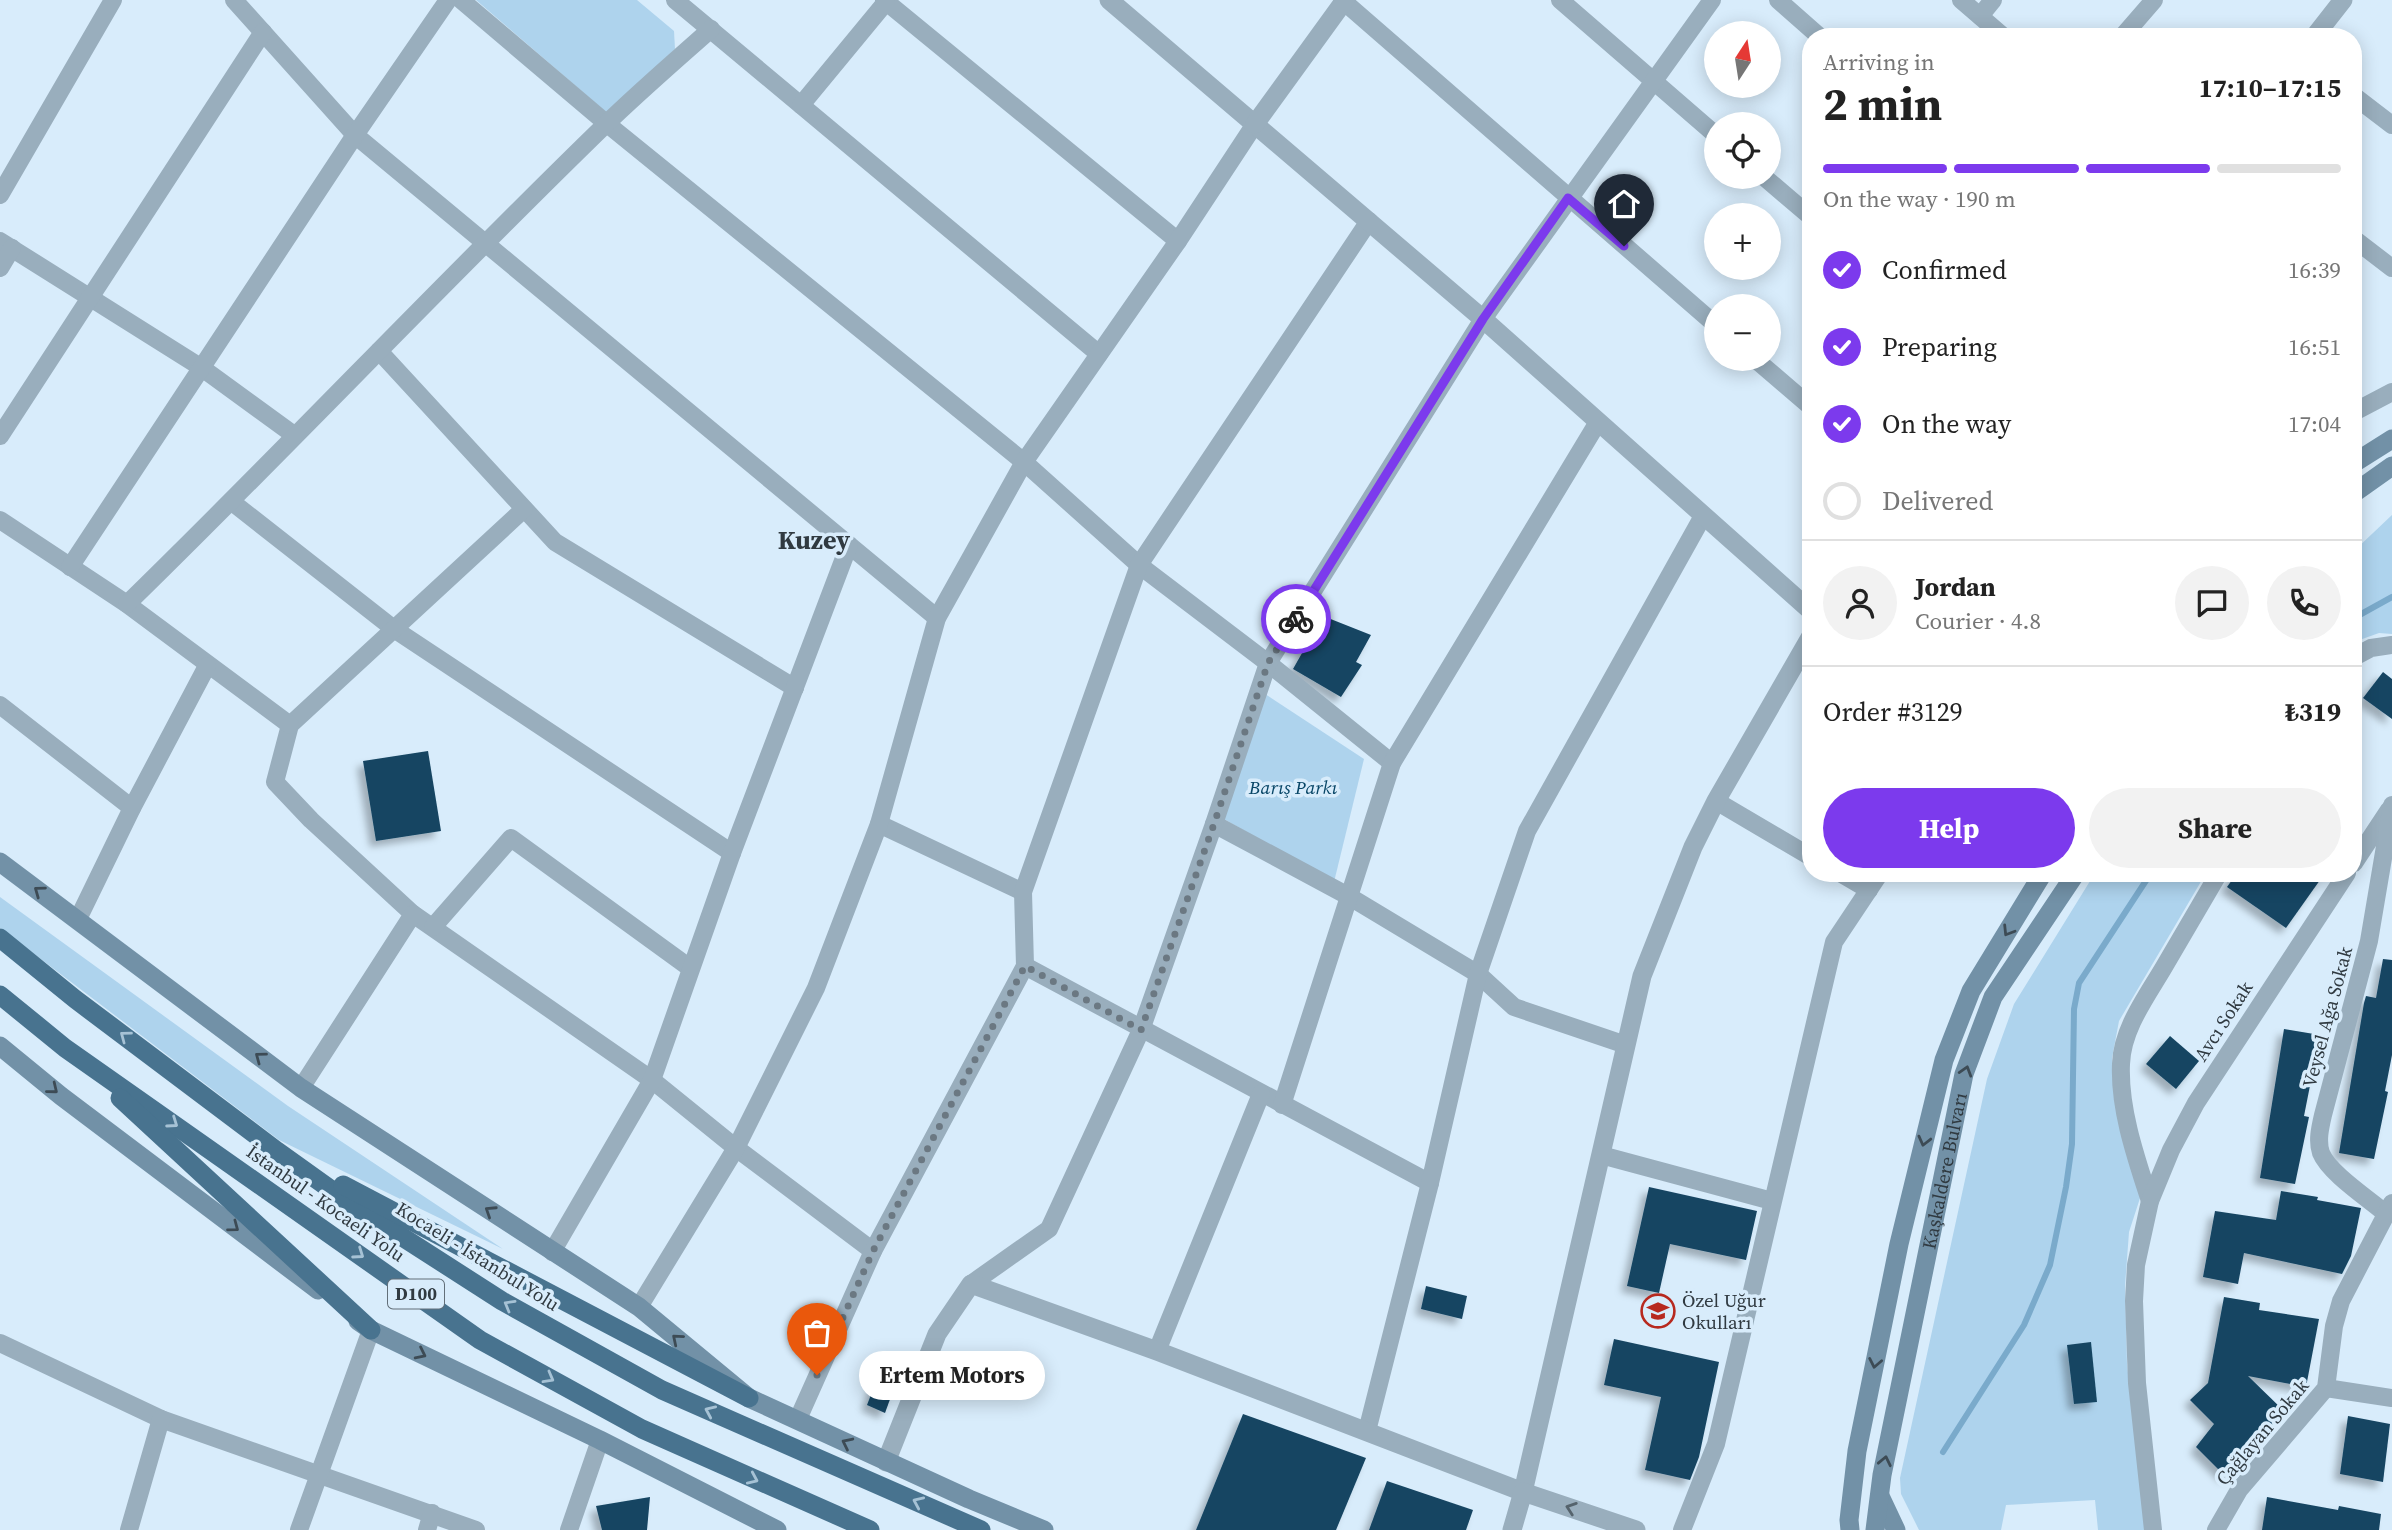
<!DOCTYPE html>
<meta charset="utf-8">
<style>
body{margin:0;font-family:"Source Serif 4",serif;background:#f2f2f2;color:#222;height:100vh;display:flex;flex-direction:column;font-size:26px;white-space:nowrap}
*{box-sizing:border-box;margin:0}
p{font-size:23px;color:#767676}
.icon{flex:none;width:38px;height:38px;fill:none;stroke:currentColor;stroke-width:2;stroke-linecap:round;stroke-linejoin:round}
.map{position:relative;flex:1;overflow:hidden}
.panel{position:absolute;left:1802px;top:28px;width:560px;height:854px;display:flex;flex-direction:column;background:#fff;border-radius:28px;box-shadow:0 4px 18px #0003}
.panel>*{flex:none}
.needle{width:46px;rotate:12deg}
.fabs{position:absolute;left:1704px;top:21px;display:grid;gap:14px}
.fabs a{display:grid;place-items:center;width:77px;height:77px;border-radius:50%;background:#fff;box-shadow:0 4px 18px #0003;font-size:35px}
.pin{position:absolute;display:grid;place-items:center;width:60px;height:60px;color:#fff;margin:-72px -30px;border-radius:50% 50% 50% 0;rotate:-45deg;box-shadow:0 0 7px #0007}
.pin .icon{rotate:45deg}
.courier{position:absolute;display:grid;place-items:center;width:70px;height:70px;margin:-35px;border:5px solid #7c3aed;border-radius:50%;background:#fff;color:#222;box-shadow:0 2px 9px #0007}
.bubble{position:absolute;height:49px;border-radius:24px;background:#fff;box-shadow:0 4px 18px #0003;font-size:23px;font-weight:700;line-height:49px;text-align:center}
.headline em{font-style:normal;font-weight:700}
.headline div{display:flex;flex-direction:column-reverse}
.headline{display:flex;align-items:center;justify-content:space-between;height:119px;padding:0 21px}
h1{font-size:46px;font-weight:700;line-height:52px}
.bar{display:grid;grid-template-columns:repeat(4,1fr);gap:10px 7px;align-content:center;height:84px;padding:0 21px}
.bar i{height:9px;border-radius:5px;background:#e0e0e0}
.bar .current{background:#7c3aed}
.bar p{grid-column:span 4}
.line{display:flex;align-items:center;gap:18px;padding:0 21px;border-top:2px solid #e0e0e0}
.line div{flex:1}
.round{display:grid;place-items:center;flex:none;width:74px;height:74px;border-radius:37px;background:#f2f2f2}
ol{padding:0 21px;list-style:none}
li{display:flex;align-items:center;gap:21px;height:77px}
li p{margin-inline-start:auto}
li .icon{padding:7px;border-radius:50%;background:#7c3aed;color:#fff;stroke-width:4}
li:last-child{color:#767676}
li i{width:38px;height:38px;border:4px solid #e0e0e0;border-radius:50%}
.action{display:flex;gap:14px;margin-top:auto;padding:14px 21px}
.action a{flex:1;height:80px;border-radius:42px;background:#7c3aed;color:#fff;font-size:28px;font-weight:700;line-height:80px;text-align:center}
.action a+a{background:#f2f2f2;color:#222}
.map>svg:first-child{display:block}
</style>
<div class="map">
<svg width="2392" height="1530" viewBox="0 0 2392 1530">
<defs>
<filter id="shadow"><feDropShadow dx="-6" dy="6" stdDeviation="3.5" flood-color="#0004"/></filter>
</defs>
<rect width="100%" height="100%" fill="#d8ecfb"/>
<g fill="#aed3ed">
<path d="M476 0H637L674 31 675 49 607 113Z"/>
<path d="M2392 515V634L2379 633 2354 642V551Z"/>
<path d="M1259 690 1364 759 1334 882 1217 815Z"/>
<path d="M2095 873H2206L2119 1021 2112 1058 2116 1103 2141 1195 2129 1232 2125 1286 2127 1364 2146 1530H2098L2095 1500 2006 1505 2001 1530H1919L1901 1494 1900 1478 1987 1079 2014 1004Z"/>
<path d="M0 897 288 1106 503 1249 279 1140 0 928Z"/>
</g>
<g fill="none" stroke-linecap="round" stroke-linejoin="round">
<g stroke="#7aaacb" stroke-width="6">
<path d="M2354 618 2392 597"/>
<path d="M1943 1452 2024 1325 2050 1265 2066 1187 2072 1144 2074 1009 2079 983 2151 873"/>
</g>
</g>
<g fill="#164562" filter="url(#shadow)">
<path d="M1323 616 1371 635 1356 662 1362 665 1341 697 1293 669Z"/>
<path d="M2383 672 2392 679V719L2363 698Z"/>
<path d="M428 751 441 831 376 841 363 761Z"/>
<path d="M2237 873H2325L2286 928 2227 887Z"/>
<path d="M2383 959 2392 960V1055L2385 1091 2388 1092 2374 1159 2339 1153 2364 1003 2366 996 2376 998Z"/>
<path d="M2284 1029 2320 1035 2304 1116 2309 1117 2295 1184 2260 1178Z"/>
<path d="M2170 1036 2199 1061 2176 1089 2146 1064Z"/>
<path d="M1649 1187 1757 1211 1746 1260 1670 1244 1659 1293 1627 1286Z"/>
<path d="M2281 1191 2318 1197 2317 1200 2361 1208 2351 1256 2342 1274 2244 1253 2238 1284 2203 1277 2215 1211 2276 1220Z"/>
<path d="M1426 1286 1467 1296 1462 1319 1421 1309Z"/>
<path d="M2224 1297 2260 1303 2259 1310 2319 1319 2306 1387 2248 1376 2284 1411 2226 1477 2196 1447 2214 1424 2190 1400 2208 1383Z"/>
<path d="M1614 1339 1719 1362 1699 1457 1690 1480 1645 1470 1661 1397 1604 1385Z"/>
<path d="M2091 1342 2097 1402 2074 1404 2067 1345Z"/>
<path d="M882 1366 901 1369 885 1413 867 1405Z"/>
<path d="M1243 1414 1366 1458 1336 1530H1196Z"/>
<path d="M2348 1416 2390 1424 2383 1482 2340 1474Z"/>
<path d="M1387 1481 1473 1510 1466 1530H1369Z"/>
<path d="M650 1497 647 1530H602L596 1506Z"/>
<path d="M2267 1497 2338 1510 2339 1506 2381 1514 2379 1530H2262Z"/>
</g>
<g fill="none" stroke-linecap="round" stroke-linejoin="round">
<g stroke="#99aebd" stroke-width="18">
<path d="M234 0 355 135 937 618"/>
<path d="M461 0 606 123 1024 462 1139 565 1268 663 1392 763"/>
<path d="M675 0 1099 354"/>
<path d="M884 0 1178 241"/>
<path d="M1342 0 1717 326"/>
<path d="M1560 0 1717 136"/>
<path d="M1778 0 1820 37"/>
<path d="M1961 0 2004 37"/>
<path d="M1980 16 1993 0"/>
<path d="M2122 37 2154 0"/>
<path d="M2354 96 2392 125"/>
<path d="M801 105 886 2"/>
<path d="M1764 177 1811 217"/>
<path d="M0 195 113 0"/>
<path d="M2354 239 2392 268"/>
<path d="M0 241 202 368 294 435"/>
<path d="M0 268 12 248"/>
<path d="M379 351 555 542 795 688"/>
<path d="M1755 359 1811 407"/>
<path d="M2354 412 2392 392"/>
<path d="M0 436 263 32"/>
<path d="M232 502 394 629 732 853"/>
<path d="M524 509 290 725 275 782 311 820 413 914 652 1080 736 1148 873 1251"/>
<path d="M0 520 127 604 290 725"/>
<path d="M70 567 355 135 448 0"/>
<path d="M127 604C288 447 443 282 605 125 639 92 675 61 711 29"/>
<path d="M2354 657 2371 648 2392 645"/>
<path d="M0 705 132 808"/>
<path d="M1716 801 1811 857"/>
<path d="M879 824 1023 892"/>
<path d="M1214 824 1350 897 1478 974 1514 1007 1626 1045"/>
<path d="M2354 863 2389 810"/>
<path d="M1840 873 1869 890"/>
<path d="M78 919 132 808 207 666"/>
<path d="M433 927 511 838 690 968"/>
<path d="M1025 966 1430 1183"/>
<path d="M301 1088 413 914"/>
<path d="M1282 1105 1392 763 1598 422"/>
<path d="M1601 1155 1772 1201"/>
<path d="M2150 1201C2136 1158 2119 1109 2121 1064 2122 1029 2147 996 2164 967 2183 935 2201 904 2219 873"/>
<path d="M2385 1213C2369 1199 2329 1173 2321 1153 2317 1141 2320 1128 2323 1115L2369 941 2392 805"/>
<path d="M552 1252 652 1080 732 853 849 545"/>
<path d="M971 1284 1049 1229 1141 1030 1214 824 1268 663 1483 319 1712 0"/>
<path d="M639 1307 736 1148 816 988 879 824 937 618 1024 462 1178 241 1255 124"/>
<path d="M0 1343 161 1419 476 1530"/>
<path d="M1157 1351 1261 1094"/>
<path d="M2326 1388 2392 1398"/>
<path d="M798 1419 873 1251 1025 966 1023 892 1139 565 1369 221"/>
<path d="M1367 1431 1430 1183 1478 974 1527 831 1703 516"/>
<path d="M129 1530 161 1419"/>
<path d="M299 1530 371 1330"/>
<path d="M427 1530 432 1513"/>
<path d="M569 1530 600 1440"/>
<path d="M1682 1530 1716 1444 1834 942 1880 873"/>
<path d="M2153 1530 2137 1383 2134 1301 2136 1265 2150 1201 2171 1150 2196 1103 2347 873"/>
<path d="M2216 1530 2239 1490 2326 1388 2334 1326 2341 1301 2392 1203"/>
</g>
<g stroke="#99aebd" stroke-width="19">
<path d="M1109 0 1483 319 1811 611"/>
<path d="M2314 37 2343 0"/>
<path d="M1255 124 1345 0"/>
<path d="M886 1462 937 1334 971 1284 1157 1351 1523 1492 1642 976 1693 847 1716 801 1811 636"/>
<path d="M1512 1530 1523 1492 1636 1530"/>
</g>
<g stroke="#7291a7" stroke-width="19">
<path d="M2354 463 2392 439"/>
<path d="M2354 493 2392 466"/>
<path d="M0 862 301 1088 639 1307 749 1398 969 1499 1044 1530"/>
<path d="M0 1046 61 1096 318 1290"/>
<path d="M358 1321 371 1330 600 1440 777 1530"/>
<path d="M1880 1496 1896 1530"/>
<path d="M1850 1530 1849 1520 1857 1451 1899 1244 1944 1060 1971 991 2043 873"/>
<path id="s1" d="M1875 1530 1882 1475 1964 1074 1993 997 2076 873"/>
</g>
<g stroke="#48738f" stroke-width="19">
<path d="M0 938 75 999 277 1151 351 1204 502 1301 662 1390 981 1530"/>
<path d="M0 995 65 1048 480 1340 642 1429 870 1530"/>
<path d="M120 1098 371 1330"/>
<path d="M343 1185 749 1398"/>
</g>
</g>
<defs><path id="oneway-chevron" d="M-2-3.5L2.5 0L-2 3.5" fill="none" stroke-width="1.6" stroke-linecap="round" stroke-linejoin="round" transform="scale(1.75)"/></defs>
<g stroke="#3d4b55">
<use href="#oneway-chevron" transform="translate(39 891) rotate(-144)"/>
<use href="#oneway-chevron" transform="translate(2008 931) rotate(122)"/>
<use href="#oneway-chevron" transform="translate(260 1057) rotate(-143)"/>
<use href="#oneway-chevron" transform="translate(1966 1071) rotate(-73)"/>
<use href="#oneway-chevron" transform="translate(53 1089) rotate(39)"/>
<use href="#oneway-chevron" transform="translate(1924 1141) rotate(104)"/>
<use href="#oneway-chevron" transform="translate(490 1211) rotate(-147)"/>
<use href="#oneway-chevron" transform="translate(234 1227) rotate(37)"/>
<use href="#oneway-chevron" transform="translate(677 1339) rotate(-140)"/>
<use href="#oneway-chevron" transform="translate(421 1354) rotate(26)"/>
<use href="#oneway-chevron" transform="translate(1875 1363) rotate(101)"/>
<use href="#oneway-chevron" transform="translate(847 1443) rotate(-154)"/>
<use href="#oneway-chevron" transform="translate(1885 1461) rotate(-78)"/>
</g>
<g stroke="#a6c2d5">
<use href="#oneway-chevron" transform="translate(125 1036) rotate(-143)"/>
<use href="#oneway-chevron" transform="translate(173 1123) rotate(35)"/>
<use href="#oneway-chevron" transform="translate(359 1254) rotate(35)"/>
<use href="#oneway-chevron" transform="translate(509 1305) rotate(-150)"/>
<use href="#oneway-chevron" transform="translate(549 1378) rotate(29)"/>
<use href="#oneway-chevron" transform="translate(710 1411) rotate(-156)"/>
<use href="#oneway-chevron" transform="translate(753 1479) rotate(24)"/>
<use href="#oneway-chevron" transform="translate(918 1502) rotate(-156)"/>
</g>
<use stroke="#55636c" href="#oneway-chevron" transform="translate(1571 1508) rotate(-161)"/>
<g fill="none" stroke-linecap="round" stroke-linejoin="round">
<path stroke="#6b7882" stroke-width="7" stroke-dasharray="0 12.6" d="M817 1375 873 1251 1025 966 1141 1030 1214 824 1268 663 1296 619"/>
<path stroke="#7c3aed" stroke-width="9" d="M1296 619 1483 319 1568 198 1624 246"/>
</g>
<defs>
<symbol id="school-ring" viewBox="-11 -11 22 22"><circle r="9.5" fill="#d8ecfb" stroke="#b7291f" stroke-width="1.5"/><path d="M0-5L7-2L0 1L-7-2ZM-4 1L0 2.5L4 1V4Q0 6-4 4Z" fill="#b7291f"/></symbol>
</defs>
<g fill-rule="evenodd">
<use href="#school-ring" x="1639" y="1292" width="38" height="38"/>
</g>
<g text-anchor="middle" stroke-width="7" stroke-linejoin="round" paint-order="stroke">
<rect fill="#d8ecfb" stroke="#626f79" stroke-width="2" x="388" y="1279.5" width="56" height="29" rx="5"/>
<g font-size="18" font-weight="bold" fill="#303a41">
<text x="416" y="1300">D100</text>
</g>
<g font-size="19" font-style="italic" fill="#084667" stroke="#d8ecfb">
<text x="1293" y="794">Barış Parkı</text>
</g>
<g font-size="19" fill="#303a41" stroke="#d8ecfb">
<text transform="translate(2327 1017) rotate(-75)" y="7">Veysel Ağa Sokak</text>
<text transform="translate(2223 1021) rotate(-57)" y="7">Avcı Sokak</text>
<text dy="7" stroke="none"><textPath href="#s1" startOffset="366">Kaşkaldere Bulvarı</textPath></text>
<text transform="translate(326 1203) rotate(35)" y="7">İstanbul - Kocaeli Yolu</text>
<text transform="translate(478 1256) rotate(32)" y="7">Kocaeli - İstanbul Yolu</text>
<text transform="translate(2262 1432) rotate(-50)" y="7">Çağlayan Sokak</text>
</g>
<g font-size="19" fill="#303a41" stroke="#d8ecfb" text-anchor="start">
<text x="1682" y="1307">Özel Uğur<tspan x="1682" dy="22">Okulları</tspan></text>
</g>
<g font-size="26" font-weight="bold" fill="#303a41" stroke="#d8ecfb">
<text x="814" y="549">Kuzey</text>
</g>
</g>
</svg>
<div class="fabs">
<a><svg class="needle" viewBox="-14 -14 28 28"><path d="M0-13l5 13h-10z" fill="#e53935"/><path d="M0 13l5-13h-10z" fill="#767676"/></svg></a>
<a><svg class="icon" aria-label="locate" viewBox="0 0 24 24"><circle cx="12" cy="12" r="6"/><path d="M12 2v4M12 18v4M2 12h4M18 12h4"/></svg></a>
<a>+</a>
<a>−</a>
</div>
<div class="pin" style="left:817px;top:1375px;background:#ea580c"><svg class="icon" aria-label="bag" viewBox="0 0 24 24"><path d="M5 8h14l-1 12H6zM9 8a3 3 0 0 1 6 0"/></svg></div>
<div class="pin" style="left:1624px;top:246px;background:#1f2937"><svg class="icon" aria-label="home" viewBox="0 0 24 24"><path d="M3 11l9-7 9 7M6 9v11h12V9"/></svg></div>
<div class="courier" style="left:1296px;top:619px"><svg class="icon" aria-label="bike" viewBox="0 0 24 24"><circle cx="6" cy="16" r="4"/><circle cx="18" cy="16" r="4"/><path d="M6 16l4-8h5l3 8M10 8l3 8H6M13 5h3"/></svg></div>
<div class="bubble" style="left:859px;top:1351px;width:186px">Ertem Motors</div>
<section class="panel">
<div class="headline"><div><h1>2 min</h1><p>Arriving in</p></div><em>17:10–17:15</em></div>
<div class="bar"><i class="current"></i><i class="current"></i><i class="current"></i><i></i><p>On the way · 190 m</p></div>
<ol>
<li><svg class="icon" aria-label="check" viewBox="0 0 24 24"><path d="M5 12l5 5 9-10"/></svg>Confirmed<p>16:39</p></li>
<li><svg class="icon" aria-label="check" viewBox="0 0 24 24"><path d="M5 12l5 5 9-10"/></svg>Preparing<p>16:51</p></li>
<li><svg class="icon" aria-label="check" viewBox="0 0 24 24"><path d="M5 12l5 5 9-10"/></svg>On the way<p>17:04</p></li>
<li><i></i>Delivered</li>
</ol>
<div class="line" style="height:126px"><a class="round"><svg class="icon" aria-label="person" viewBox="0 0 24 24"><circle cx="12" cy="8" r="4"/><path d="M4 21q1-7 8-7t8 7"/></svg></a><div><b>Jordan</b><p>Courier · 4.8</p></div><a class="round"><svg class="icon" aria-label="chat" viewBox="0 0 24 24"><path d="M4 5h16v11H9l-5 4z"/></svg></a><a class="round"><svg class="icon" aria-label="phone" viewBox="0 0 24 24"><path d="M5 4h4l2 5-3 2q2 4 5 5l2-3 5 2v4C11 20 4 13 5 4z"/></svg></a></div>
<div class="line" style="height:91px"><div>Order #3129</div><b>₺319</b></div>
<div class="action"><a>Help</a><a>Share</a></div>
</section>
</div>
